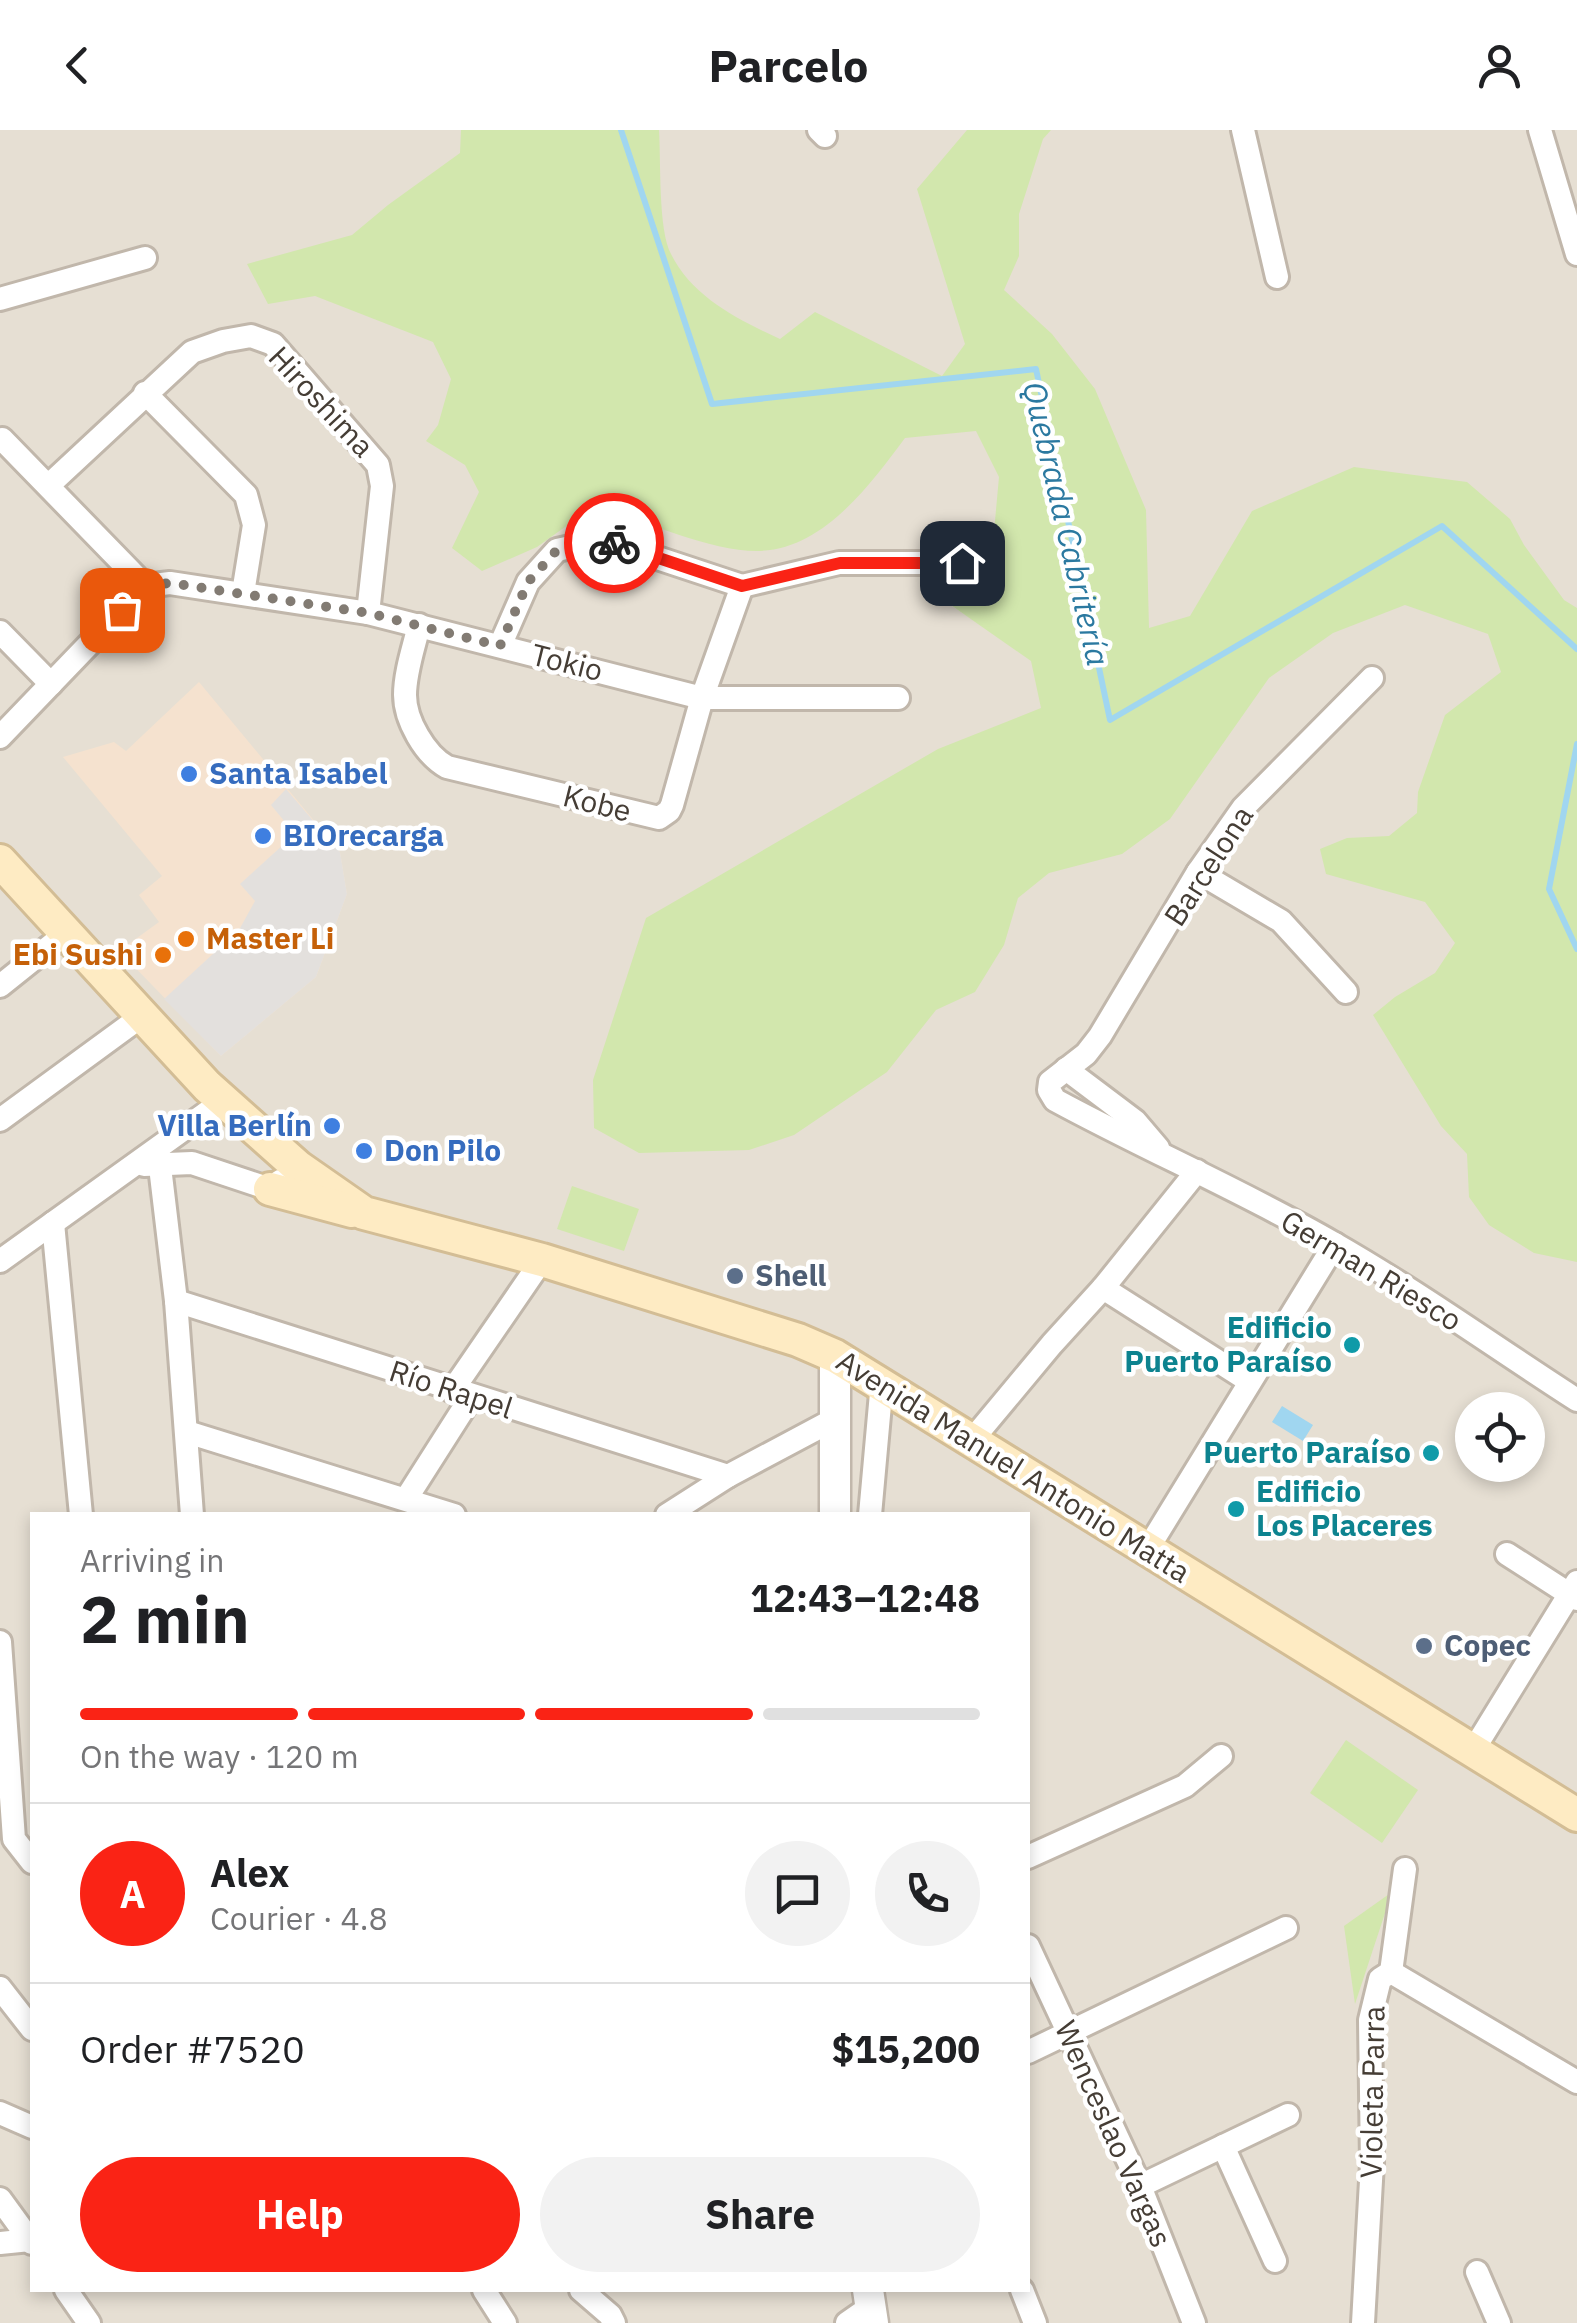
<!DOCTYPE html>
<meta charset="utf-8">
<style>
body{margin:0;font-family:"IBM Plex Sans",sans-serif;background:#f2f2f2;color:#202124;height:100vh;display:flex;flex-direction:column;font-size:38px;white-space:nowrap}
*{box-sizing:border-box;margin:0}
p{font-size:32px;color:#757577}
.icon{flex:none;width:55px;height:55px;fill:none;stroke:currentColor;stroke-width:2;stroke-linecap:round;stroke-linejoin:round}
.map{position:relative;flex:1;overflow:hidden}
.details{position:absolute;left:30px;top:1382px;width:1000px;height:780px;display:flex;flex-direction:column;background:#fff;border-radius:0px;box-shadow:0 5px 15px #0003}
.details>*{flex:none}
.fabs{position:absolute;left:1455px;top:1262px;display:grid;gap:20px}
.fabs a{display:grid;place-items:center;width:90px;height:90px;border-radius:50%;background:#fff;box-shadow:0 5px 15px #0003;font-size:50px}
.pin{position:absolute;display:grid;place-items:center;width:85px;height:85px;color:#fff;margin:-42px;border-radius:20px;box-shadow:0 5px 15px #0006}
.courier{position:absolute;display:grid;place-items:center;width:100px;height:100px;margin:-50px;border:8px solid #fa2315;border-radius:50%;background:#fff;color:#222;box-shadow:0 2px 12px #0007}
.headline em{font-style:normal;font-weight:700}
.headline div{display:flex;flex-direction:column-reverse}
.headline{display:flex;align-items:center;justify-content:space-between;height:170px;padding:0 50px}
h1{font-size:65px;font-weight:700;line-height:75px}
.bar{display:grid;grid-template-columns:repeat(4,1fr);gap:15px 10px;align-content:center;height:120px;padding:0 50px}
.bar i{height:12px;border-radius:8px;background:#e0e0e0}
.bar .on{background:#fa2315}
.bar p{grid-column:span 4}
.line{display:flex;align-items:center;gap:25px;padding:0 50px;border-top:2px solid #e0e0e0}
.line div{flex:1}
.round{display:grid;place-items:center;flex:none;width:105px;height:105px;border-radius:52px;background:#f2f2f2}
.cta{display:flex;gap:20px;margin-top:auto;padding:20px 50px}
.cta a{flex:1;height:115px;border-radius:60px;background:#fa2315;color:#fff;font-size:40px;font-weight:700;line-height:115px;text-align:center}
.cta a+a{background:#f2f2f2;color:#202124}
header{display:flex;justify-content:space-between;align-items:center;height:130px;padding:0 50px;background:#fff;font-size:45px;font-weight:700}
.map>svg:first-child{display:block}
</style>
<header><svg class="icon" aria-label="back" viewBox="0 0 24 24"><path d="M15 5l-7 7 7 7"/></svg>Parcelo<svg class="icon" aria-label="person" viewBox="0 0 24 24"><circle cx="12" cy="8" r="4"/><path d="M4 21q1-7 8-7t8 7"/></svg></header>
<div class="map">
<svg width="1577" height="2193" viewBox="0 0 1577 2193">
<rect width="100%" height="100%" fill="#f2ede5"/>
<g fill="#e6dfd3" fill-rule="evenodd">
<path d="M0 0H467L465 26 316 161 437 208 601 372 902 303 979 296 1004 346 995 450 941 469 1036 531 1047 578 1013 765 1265 544 1331 499 1405 469 1493 499 1507 544 1428 768 1461 813 1577 1127V2193H0ZM1472 1280H1528V1335H1472ZM32 1385H1028V2160H32Z"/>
<path d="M654 0H975L970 217 946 250 781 216 693 164 664 124Z"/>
<path d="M1044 0H1577V485L1560 474 1519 418 1193 491 1143 506 998 162 1014 83Z"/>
</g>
<path fill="#f5e2cf" d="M199 552 340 722 347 764 316 847 221 926 119 821 159 792 139 765 162 746 63 627 114 612 126 621Z"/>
<g fill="#d2e7ad">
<path d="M461 0H659C661 30 658 100 671 124 692 167 739 190 780 209L815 182 942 246 965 214 917 59 967 0H1051L1043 9 1019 84V126L1004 160 1052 204 1095 259 1146 380 1149 498 1190 486 1252 381 1354 337 1467 352 1510 389 1524 415 1564 470 1577 478V1132L1534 1123 1489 1095 1469 1067 1467 1024 1441 996 1373 885 1395 867 1435 843 1455 813 1425 772 1326 744 1320 719 1347 708 1389 706 1417 683 1418 662 1445 585 1501 542 1488 504 1405 475 1333 503 1269 548 1170 689 1122 724 1049 743 1018 768 1004 815 975 862 936 880 887 942 794 1005 749 1020 639 1023 594 998 593 950 646 788 938 619 1041 578 1031 531 935 464 990 445 999 347 976 301 905 308C870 355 822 421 757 421 709 421 648 392 601 378L572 392 537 417 482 441 452 418 479 362 465 335 426 311 438 295 451 249 433 212 315 166 268 174 247 134 352 105 388 75 460 23Z"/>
<path d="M572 1056 639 1079 624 1121 557 1099Z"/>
<path d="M1346 1610 1418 1660 1382 1713 1310 1663Z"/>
<path d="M1392 1762 1355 1874 1344 1796Z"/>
</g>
<path fill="#e3e0dd" d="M286 659 340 722 347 764 316 847 221 926 164 869 239 800 255 771 240 754 295 704 271 675Z"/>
<path fill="#a0d6f0" d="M1282 1276 1313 1295 1303 1311 1272 1292Z"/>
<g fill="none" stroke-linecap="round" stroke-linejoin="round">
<g stroke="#a0d6f0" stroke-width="6">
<path d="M621 0 712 274 1036 239 1110 590 1442 396 1577 519"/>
<path d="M1577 614 1549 759 1577 819"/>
</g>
<defs>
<g id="minor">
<path d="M819 0 825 6"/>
<path d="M1243 0 1277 147"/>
<path d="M1540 0 1577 124"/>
<path d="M0 169 145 128"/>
<path d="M145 263 246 365 254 395 243 463"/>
<path d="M2 309 145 456 170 453 368 483 702 568H898"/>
<path d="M49 355 192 222 223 211 251 206 273 214 378 335 382 356 368 483"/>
<path d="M419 495C414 517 405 542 405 565 405 590 425 625 447 637L659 688 669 681 672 675 702 568 742 456"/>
<path d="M0 502 51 554"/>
<path d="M500 516 528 452 557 420 603 410 742 456 839 433H963"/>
<path d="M1372 548 1243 678 1198 742 1100 906 1086 924 1050 952 1049 960 1055 970C1147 1020 1243 1061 1333 1113 1417 1161 1496 1218 1577 1270"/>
<path d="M0 607 145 456"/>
<path d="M1198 742 1281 791 1346 862"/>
<path d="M0 856 65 804"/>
<path d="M1066 939 1135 991 1158 1018"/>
<path d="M0 990 142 886"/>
<path d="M158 1020 176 1171 192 1385"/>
<path d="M144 1035 192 1033 270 1059 280 1051"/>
<path d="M53 1093 81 1385"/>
<path d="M0 1131 223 971"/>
<path d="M1103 1158 1249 1251"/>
<path d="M176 1171 728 1346"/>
<path d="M452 1261 542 1130"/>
<path d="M187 1302 454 1385"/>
<path d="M972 1310 1052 1214 1103 1158 1197 1041"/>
<path d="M406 1369 471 1267"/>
<path d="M667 1385 728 1346 835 1289"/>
<path d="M870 1385 882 1252"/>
<path d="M1147 1420 1335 1114"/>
<path d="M1507 1424 1577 1469"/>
<path d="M0 1512 14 1709 32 1732"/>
<path d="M1474 1619 1577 1452"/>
<path d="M1028 1727 1185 1656 1221 1626"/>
<path d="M1028 1816 1140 2056 1194 2193"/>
<path d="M1391 1842 1577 1952"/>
<path d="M0 1858 32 1899"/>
<path d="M1028 1922 1286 1798"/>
<path d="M0 1983 32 1997"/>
<path d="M1223 2016 1275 2131"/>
<path d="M1140 2056 1288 1985"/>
<path d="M0 2069 32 2113"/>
<path d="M0 2113 30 2110"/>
<path d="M1477 2142 1499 2193"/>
<path d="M66 2160 89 2193"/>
<path d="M484 2160 505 2193"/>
<path d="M581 2160 610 2185 614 2193"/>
<path d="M1022 2160 1035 2193"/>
<path d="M847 2193 870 2177"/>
<path d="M1363 2193 1372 2033 1370 1890 1380 1849 1391 1842 1405 1739"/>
</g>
<g id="tertiary">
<path d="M835 1385V1226"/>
<path d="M868 2160 873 2193"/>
</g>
<g id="secondary">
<path d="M0 731 207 956 298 1037 364 1083 542 1130 798 1210 835 1226 1577 1685"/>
<path d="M270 1059 352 1081"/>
</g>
</defs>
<use href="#minor" stroke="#c1b7ab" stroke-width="28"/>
<use href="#tertiary" stroke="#c1b7ab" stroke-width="35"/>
<use href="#secondary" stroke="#d3bd95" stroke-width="38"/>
<use href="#minor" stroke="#fff" stroke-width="22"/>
<use href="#tertiary" stroke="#fff" stroke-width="30"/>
<use href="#secondary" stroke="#feebc3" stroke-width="32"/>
</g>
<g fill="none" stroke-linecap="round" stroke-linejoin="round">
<path stroke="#827b73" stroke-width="10" stroke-dasharray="0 18" d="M122 480 146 456 170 453 368 483 500 516 528 452 557 420 602 410 614 413"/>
<path stroke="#fa2315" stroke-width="12" d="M614 413 742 456 840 433H962"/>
</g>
<g fill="#3f7fe0" stroke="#fff" stroke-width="4">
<circle cx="189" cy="644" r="10"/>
<circle cx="263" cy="706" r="10"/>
<circle cx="332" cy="996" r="10"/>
<circle cx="364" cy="1021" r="10"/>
</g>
<g fill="#e8710a" stroke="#fff" stroke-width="4">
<circle cx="186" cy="809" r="10"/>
<circle cx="163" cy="825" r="10"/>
</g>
<g fill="#5c6f8a" stroke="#fff" stroke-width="4">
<circle cx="735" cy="1146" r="10"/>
<circle cx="1424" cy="1516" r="10"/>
</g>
<g fill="#0f9aa8" stroke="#fff" stroke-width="4">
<circle cx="1352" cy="1215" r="10"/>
<circle cx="1431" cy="1323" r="10"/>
<circle cx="1236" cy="1379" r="10"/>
</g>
<g text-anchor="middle" stroke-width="9" stroke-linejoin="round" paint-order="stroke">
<g font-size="30" fill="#453d35" stroke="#fff">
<text transform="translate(321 272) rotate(47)" y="10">Hiroshima</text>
<text transform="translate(567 533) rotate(14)" y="10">Tokio</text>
<text transform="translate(597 674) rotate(14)" y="10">Kobe</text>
<text transform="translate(1209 736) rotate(-57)" y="10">Barcelona</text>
<text transform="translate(1371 1141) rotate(31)" y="10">German Riesco</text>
<text transform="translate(451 1260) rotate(18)" y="10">Río Rapel</text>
<text transform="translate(1013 1337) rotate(32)" y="10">Avenida Manuel Antonio Matta</text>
<text transform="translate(1373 1962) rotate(-89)" y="10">Violeta Parra</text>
<text transform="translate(1113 2004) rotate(66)" y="10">Wenceslao Vargas</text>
</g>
<g font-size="30" font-weight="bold" fill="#366cbe" stroke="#fff" text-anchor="start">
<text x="209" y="654">Santa Isabel</text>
<text x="283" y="716">BIOrecarga</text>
<text x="312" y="1006" text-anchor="end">Villa Berlín</text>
<text x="384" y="1031">Don Pilo</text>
</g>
<g font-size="30" font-weight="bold" fill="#c56008" stroke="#fff" text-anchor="start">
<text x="206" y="819">Master Li</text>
<text x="143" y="835" text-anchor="end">Ebi Sushi</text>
</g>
<g font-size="30" font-weight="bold" fill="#4e5e75" stroke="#fff" text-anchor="start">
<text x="755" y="1156">Shell</text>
<text x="1444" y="1526">Copec</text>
</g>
<g font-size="30" font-weight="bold" fill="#0d838f" stroke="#fff" text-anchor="end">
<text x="1332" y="1208">Edificio<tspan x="1332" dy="34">Puerto Paraíso</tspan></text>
<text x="1411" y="1333">Puerto Paraíso</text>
<text x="1256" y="1372" text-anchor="start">Edificio<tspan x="1256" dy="34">Los Placeres</tspan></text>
</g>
<g font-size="32" font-style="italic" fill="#2b79a0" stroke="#fff">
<text transform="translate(1066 394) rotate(77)" y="11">Quebrada Cabritería</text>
</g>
</g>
</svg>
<div class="fabs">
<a><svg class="icon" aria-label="locate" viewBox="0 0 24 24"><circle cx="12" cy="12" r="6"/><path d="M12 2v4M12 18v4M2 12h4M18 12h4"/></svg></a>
</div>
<div class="pin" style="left:122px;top:480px;background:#ea580c"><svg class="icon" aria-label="bag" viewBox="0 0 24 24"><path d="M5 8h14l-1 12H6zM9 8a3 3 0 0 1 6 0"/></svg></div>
<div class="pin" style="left:962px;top:433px;background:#1f2937"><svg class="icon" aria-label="home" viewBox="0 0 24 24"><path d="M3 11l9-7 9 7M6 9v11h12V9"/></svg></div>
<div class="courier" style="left:614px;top:413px"><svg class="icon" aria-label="bike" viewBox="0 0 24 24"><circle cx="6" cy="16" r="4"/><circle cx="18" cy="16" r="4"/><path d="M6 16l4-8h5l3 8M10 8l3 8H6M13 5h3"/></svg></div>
<section class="details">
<div class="headline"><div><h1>2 min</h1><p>Arriving in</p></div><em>12:43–12:48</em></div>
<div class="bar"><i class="on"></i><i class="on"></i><i class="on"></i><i></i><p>On the way · 120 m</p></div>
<div class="line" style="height:180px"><b class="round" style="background:#fa2315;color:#fff">A</b><div><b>Alex</b><p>Courier · 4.8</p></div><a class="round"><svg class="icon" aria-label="chat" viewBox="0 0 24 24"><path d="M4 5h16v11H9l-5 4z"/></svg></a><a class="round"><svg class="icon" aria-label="phone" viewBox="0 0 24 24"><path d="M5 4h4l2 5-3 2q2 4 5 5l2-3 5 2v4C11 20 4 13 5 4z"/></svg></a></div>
<div class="line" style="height:130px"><div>Order #7520</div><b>$15,200</b></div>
<div class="cta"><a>Help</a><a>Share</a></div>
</section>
</div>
